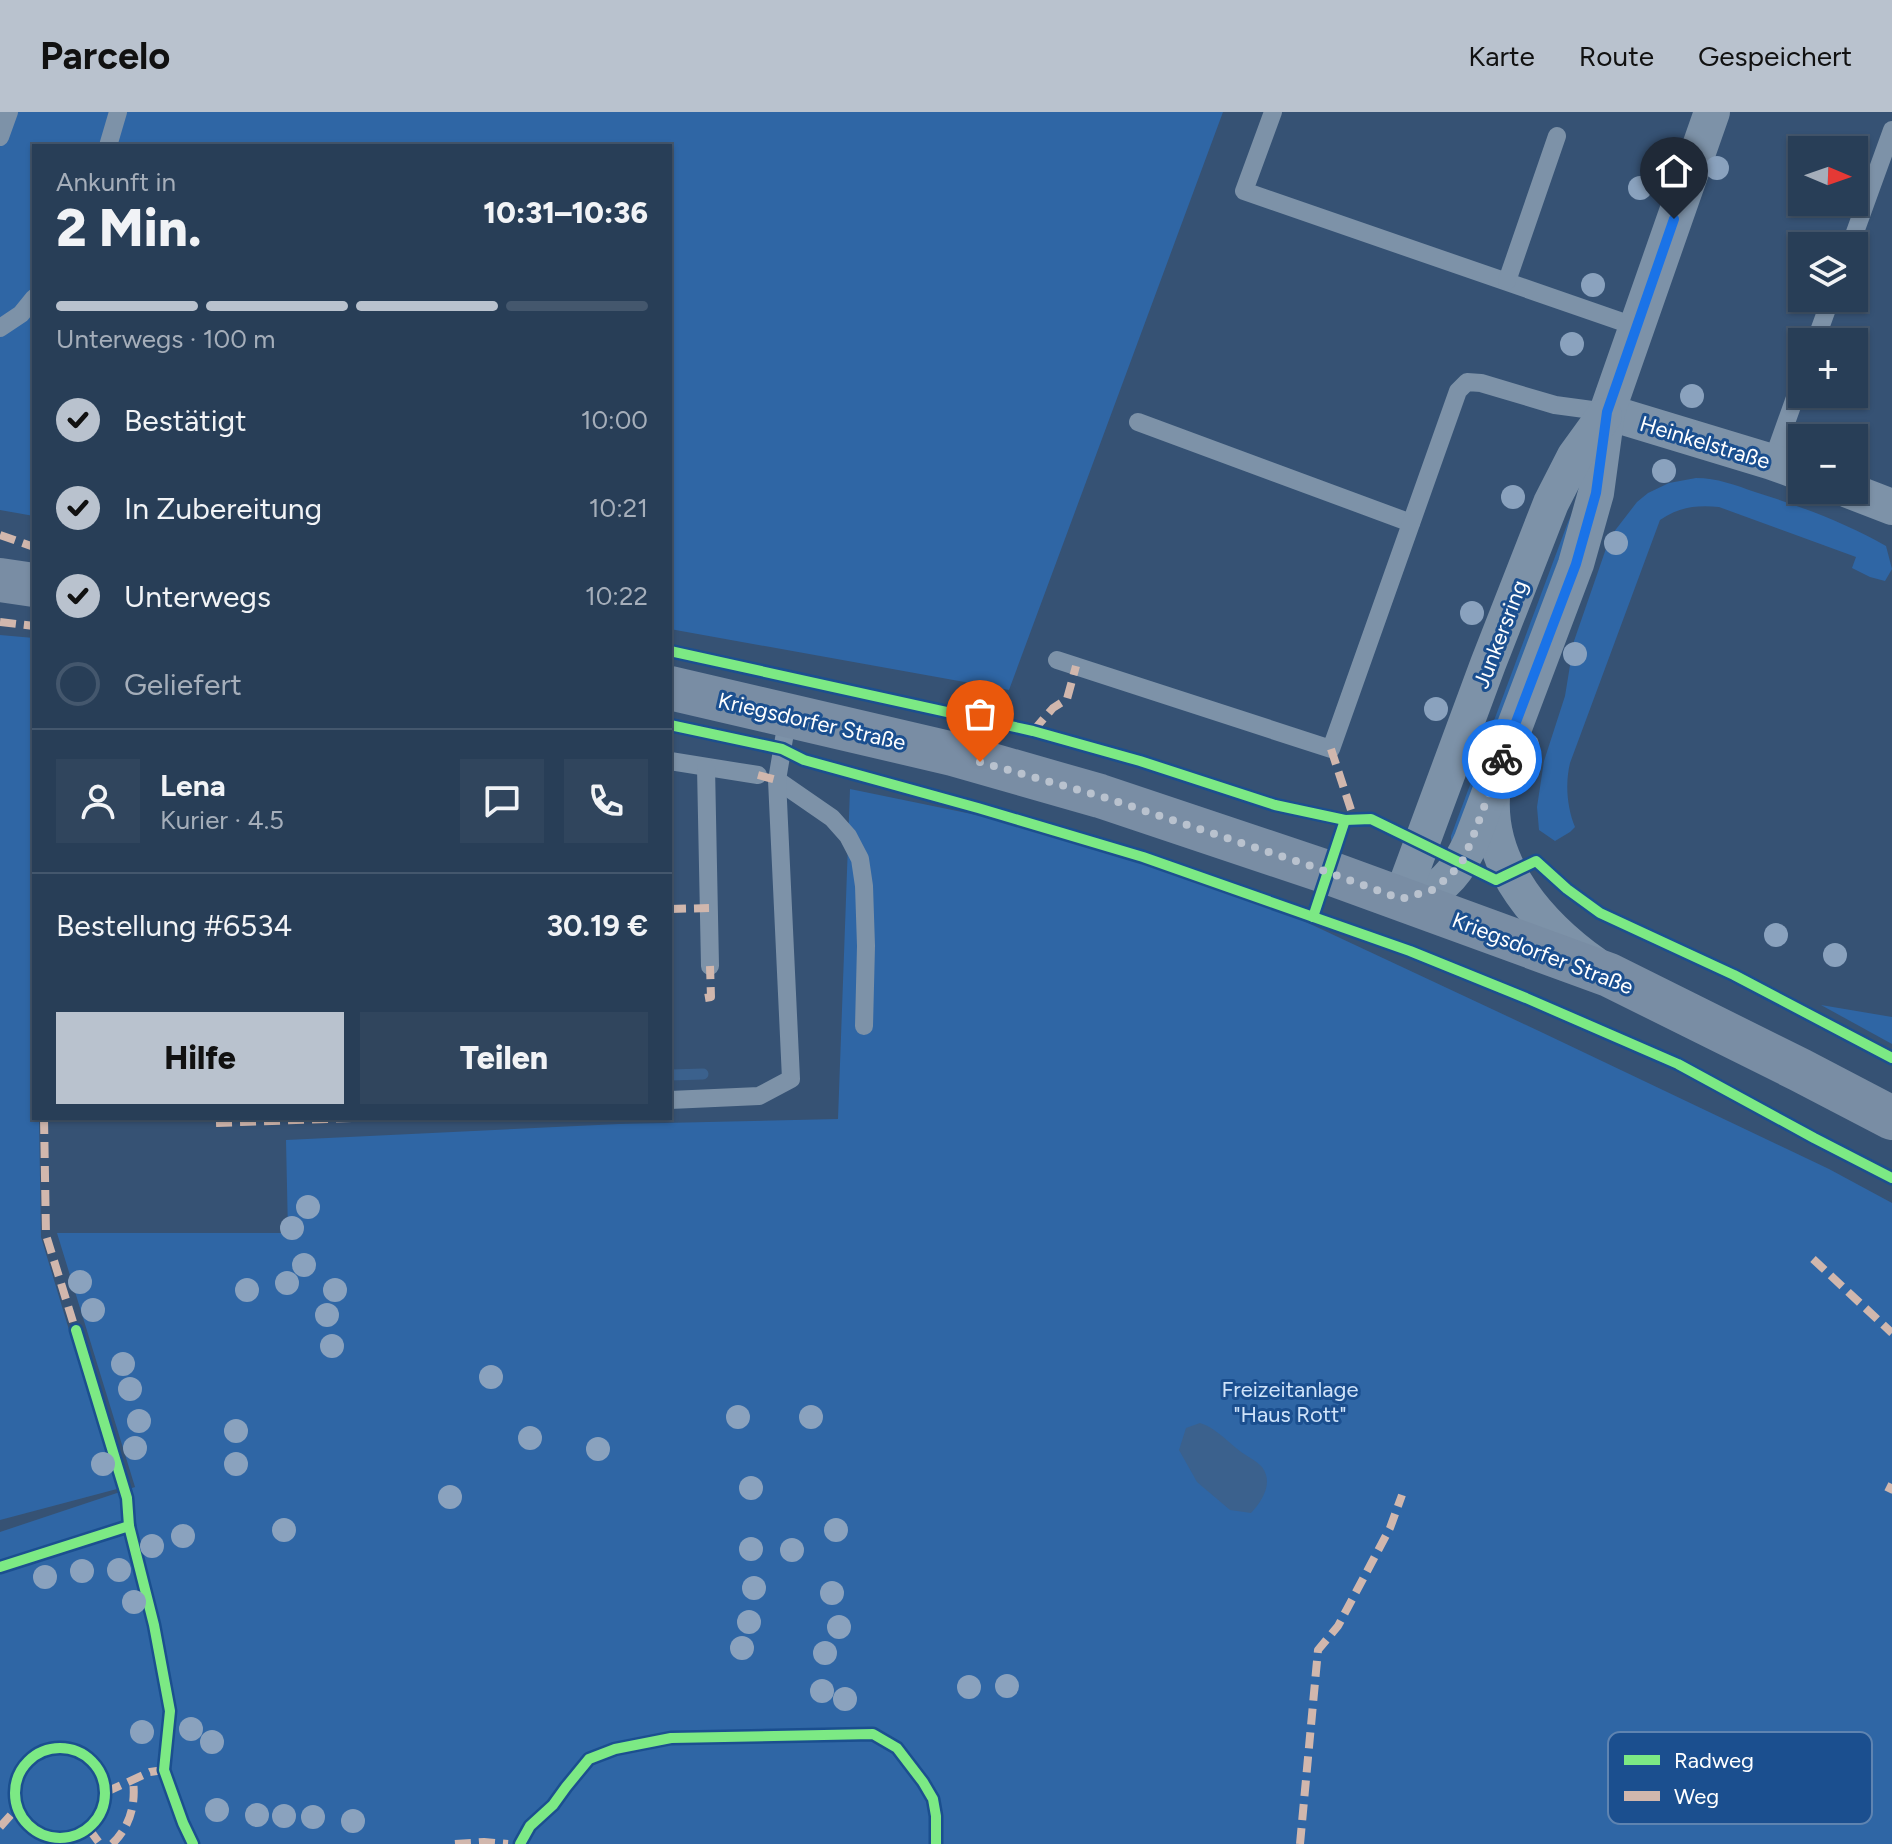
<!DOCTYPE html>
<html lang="de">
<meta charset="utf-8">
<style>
body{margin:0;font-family:Figtree,sans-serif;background:#30455d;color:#f1f3f6;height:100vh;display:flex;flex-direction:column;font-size:30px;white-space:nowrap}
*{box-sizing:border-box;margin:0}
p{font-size:26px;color:#a5aeba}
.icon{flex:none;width:44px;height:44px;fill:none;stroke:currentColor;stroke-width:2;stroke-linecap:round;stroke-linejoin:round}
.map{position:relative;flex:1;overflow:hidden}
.details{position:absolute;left:32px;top:32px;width:640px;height:976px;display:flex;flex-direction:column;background:#283e57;border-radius:0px;box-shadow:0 2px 6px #0004,0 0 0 2px #44576d}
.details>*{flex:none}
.needle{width:52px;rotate:92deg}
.buttons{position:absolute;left:1788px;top:24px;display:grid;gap:16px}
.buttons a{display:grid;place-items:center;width:80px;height:80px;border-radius:0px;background:#283e57;box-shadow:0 2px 6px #0004,0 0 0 2px #44576d;font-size:40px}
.pin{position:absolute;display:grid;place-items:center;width:68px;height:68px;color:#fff;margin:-82px -34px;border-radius:50% 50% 50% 0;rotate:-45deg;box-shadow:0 0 8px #0007}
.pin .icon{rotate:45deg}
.courier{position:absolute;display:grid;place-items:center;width:80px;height:80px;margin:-40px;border:6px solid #1a73e8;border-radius:50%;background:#fff;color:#222;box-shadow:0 2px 10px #0007}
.headline em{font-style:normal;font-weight:800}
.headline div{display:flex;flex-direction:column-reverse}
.headline{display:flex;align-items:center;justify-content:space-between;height:136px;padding:0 24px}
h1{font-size:52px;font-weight:800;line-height:60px}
.bar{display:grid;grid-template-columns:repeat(4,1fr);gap:12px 8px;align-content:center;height:96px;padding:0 24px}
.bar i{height:10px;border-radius:6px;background:#44576d}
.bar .on{background:#b9c2ce}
.bar p{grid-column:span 4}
.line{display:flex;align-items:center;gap:20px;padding:0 24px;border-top:2px solid #44576d}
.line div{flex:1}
.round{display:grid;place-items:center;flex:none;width:84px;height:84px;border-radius:0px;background:#30455d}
ol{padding:0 24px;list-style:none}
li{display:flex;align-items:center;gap:24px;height:88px}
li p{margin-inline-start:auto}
li .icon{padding:8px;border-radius:50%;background:#b9c2ce;color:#111;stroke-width:4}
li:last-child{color:#a5aeba}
li i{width:44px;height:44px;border:4px solid #44576d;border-radius:50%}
.cta{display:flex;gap:16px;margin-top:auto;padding:16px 24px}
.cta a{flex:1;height:92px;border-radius:0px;background:#b9c2ce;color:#111;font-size:32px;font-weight:800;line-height:92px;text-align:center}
.cta a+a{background:#30455d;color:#f1f3f6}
header{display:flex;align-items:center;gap:48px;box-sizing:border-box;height:112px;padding:0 40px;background:#b9c2ce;color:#111}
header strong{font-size:38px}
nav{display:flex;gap:44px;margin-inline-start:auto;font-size:28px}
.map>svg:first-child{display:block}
</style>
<header>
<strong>Parcelo</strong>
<nav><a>Karte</a><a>Route</a><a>Gespeichert</a></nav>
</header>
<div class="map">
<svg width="1892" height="1732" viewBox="0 0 1892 1732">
<rect width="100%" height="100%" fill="#365274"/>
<g fill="#2f66a5">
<path d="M0 0H1223L1009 578 670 517V34H34V404L0 398Z"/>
<path d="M1696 366C1717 366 1735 373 1755 380 1800 394 1846 411 1886 434L1892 457 1885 469 1870 465 1852 456 1856 445 1719 395C1696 393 1679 395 1660 408L1570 651C1565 672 1567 695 1575 715L1570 720 1555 729 1539 718 1537 695 1544 649 1565 584 1574 529 1610 425 1637 390 1648 381 1669 371Z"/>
<path d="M1582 385 1454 731 1451 728V724L1568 410 1580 386Z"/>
<path d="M0 523 34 526V1006H39L41 1125 117 1377 0 1408Z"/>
<path d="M850 677 1083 725 1166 749 1276 796 1541 920 1829 1057 1892 1091V1732H0V1420L135 1375 57 1121H288L286 1028 619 1012 838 1007Z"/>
<path d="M1821 893 1892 905V932Z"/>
</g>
<path fill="#3b618d" d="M1200 1311C1215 1316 1224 1326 1236 1336 1244 1343 1256 1348 1262 1355 1274 1371 1262 1389 1251 1401L1230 1398 1197 1370 1179 1338 1186 1316Z"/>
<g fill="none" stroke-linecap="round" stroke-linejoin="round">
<path stroke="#3b618d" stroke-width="11" d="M670 963 703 962"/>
<g stroke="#7d92a8" stroke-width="18">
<path d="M1273 0 1244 79 1637 215"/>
<path d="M0 25 9 0"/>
<path d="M108 34 118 0"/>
<path d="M1850 134 1892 18"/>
<path d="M1507 169 1557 24"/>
<path d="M0 216 21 202 34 186"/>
<path d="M1815 230 1831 186"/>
<path d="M1138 310 1411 411"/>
<path d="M1772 350 1802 266"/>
<path d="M1057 548 1331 637 1458 279 1467 270 1481 271 1555 293 1607 300"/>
<path d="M670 649 758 663"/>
<path d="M706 655 710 854"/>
<path d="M777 668 832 706 848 724 860 747 864 774 866 834 864 914"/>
<path d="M670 988 759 984 791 967 777 668 788 603"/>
</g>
<g stroke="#7d92a8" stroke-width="36">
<path d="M1607 300 1772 350 1802 361"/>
<path d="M1848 378 1892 395"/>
<path d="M1492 685C1488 756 1541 814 1594 852"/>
<path d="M1401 787C1409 785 1419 784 1427 781 1449 772 1462 750 1471 730L1576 452 1596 381 1607 300 1712 0"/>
<path d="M1401 787 1488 552 1551 391 1575 344 1604 304"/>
</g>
<g stroke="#798da4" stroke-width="44">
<path d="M0 468 34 473"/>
<path d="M670 576 953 642 1100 684 1327 760 1609 863 1800 958 1892 1006"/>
</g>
<g stroke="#d1b7ad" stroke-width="8" stroke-dasharray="16 8" stroke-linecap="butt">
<path d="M0 423 34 435"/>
<path d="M0 510 34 514"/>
<path d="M1033 619 1053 596 1067 587 1076 554"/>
<path d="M1331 637 1354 707"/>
<path d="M758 663 777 668"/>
<path d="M670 797 709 796"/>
<path d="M705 886 711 885 710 854"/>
<path d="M44 1006 46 1123 78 1226"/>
<path d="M216 1011 352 1006"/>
<path d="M1813 1147 1892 1221"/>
<path d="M1888 1380 1892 1372"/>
<path d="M106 1680 150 1660 164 1658"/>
<path d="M0 1715 17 1696"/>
<path d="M89 1717 100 1732"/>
<path d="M112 1732C130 1715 136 1692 133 1669"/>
<path d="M455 1732 484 1730 508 1732"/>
<path d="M1300 1732 1318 1538 1338 1514 1390 1416 1402 1383"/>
</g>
<defs>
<g id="cycleway">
<path d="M670 539 1033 619 1140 649 1275 693 1345 708 1371 707 1496 768 1536 749 1567 777 1600 801 1734 863 1892 946"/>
<path d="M670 613 782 637 804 648 978 696 1143 745 1410 839 1526 886 1678 952 1814 1026 1892 1066"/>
<path d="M1313 805 1345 708"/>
<path d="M76 1218 127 1386 129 1414"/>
<path d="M0 1455 129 1414 154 1513 170 1599 164 1658 183 1711 193 1732"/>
<circle cx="60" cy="1681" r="45"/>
<path d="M520 1732 530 1714 553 1693 566 1675 589 1647 615 1637 671 1626 873 1622 897 1636 923 1670 933 1687 936 1704V1732"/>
</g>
</defs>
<use href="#cycleway" stroke="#1b4f8f" stroke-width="15"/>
<use href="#cycleway" stroke="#7ce984" stroke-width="10"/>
</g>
<g fill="#8aa2be">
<circle cx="1717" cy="56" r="12"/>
<circle cx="1640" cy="76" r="12"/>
<circle cx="1593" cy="173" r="12"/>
<circle cx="1572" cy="232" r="12"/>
<circle cx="1692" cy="284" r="12"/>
<circle cx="1664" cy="359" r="12"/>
<circle cx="1513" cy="385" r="12"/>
<circle cx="1616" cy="431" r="12"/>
<circle cx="1472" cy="501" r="12"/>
<circle cx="1575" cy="542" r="12"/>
<circle cx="1436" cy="597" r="12"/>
<circle cx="1527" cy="633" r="12"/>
<circle cx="1776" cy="823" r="12"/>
<circle cx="1835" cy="843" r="12"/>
<circle cx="308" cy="1095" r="12"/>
<circle cx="292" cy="1116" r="12"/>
<circle cx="304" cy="1153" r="12"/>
<circle cx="80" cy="1170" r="12"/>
<circle cx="287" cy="1171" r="12"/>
<circle cx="247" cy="1178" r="12"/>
<circle cx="335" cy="1178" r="12"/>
<circle cx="93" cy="1198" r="12"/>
<circle cx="327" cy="1203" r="12"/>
<circle cx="332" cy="1234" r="12"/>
<circle cx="123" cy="1252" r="12"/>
<circle cx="491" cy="1265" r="12"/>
<circle cx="130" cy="1277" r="12"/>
<circle cx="738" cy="1305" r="12"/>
<circle cx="811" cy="1305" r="12"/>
<circle cx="139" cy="1309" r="12"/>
<circle cx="236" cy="1319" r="12"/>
<circle cx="530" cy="1326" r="12"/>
<circle cx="135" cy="1336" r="12"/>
<circle cx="598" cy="1337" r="12"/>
<circle cx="103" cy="1352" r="12"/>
<circle cx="236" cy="1352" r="12"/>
<circle cx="751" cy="1376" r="12"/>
<circle cx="450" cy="1385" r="12"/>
<circle cx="284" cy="1418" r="12"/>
<circle cx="836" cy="1418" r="12"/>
<circle cx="183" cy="1424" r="12"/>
<circle cx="152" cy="1434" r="12"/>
<circle cx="751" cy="1437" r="12"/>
<circle cx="792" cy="1438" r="12"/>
<circle cx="119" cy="1458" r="12"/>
<circle cx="82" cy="1459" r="12"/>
<circle cx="45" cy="1465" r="12"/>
<circle cx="754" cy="1476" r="12"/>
<circle cx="832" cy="1481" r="12"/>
<circle cx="134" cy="1490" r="12"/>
<circle cx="749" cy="1510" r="12"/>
<circle cx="839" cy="1515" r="12"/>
<circle cx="742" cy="1536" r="12"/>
<circle cx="825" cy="1541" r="12"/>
<circle cx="1007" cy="1574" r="12"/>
<circle cx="969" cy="1575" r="12"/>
<circle cx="822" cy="1579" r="12"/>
<circle cx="845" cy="1587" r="12"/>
<circle cx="191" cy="1617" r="12"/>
<circle cx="142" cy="1620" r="12"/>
<circle cx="212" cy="1630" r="12"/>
<circle cx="217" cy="1698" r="12"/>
<circle cx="257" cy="1703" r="12"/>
<circle cx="284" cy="1704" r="12"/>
<circle cx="313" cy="1705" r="12"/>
<circle cx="353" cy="1709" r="12"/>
</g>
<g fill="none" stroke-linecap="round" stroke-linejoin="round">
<path stroke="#b9c2ce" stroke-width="8" stroke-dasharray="0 14.4" d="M980 650 1100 684 1311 754 1401 787 1432 778 1448 765 1461 752 1471 730 1502 647"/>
<path stroke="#1a73e8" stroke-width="10" d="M1502 647 1576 452 1596 381 1607 300 1674 107"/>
</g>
<g text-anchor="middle" stroke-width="6" stroke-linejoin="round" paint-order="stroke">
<g font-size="22" fill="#fff" stroke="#1b4f8f">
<text transform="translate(1705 330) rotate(17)" y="8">Heinkelstraße</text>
<text transform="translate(1500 522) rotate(-69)" y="8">Junkersring</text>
<text transform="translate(812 609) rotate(13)" y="8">Kriegsdorfer Straße</text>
<text transform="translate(1543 841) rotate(21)" y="8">Kriegsdorfer Straße</text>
</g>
<g font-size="22" fill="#cfe3fa" stroke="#1b4f8f">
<text x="1290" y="1285">Freizeitanlage<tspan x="1290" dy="25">"Haus Rott"</tspan></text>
</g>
</g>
<rect x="1608" y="1620" width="264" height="92" rx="12" fill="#1b4f8f" stroke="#5f84b1" stroke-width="2"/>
<rect x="1624" y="1643" width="36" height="10" fill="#7ce984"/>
<rect x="1624" y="1679" width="36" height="10" fill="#d1b7ad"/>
<g font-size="22" fill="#fff">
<text x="1674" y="1656">Radweg</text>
<text x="1674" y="1692">Weg</text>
</g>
</svg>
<div class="buttons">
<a><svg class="needle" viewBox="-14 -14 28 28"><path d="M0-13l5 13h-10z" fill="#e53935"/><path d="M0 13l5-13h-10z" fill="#a5aeba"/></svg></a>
<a><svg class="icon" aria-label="layers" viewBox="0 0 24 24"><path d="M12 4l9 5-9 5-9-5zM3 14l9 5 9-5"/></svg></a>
<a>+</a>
<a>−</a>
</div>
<div class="pin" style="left:980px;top:650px;background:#ea580c"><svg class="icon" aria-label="bag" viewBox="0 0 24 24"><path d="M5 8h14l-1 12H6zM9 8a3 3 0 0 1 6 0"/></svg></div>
<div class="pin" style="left:1674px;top:107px;background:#1f2937"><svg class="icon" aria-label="home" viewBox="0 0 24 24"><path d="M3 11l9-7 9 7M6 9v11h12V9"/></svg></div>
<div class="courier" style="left:1502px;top:647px"><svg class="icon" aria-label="bike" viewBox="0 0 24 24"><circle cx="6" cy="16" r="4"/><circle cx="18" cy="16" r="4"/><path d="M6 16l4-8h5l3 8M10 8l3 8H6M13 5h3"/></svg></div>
<section class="details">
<div class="headline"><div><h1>2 Min.</h1><p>Ankunft in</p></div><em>10:31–10:36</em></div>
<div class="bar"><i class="on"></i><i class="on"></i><i class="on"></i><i></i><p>Unterwegs · 100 m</p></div>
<ol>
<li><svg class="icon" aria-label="check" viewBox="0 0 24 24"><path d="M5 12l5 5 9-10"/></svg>Bestätigt<p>10:00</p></li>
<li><svg class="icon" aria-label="check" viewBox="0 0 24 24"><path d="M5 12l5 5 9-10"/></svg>In Zubereitung<p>10:21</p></li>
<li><svg class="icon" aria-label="check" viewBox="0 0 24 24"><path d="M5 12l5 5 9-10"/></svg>Unterwegs<p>10:22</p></li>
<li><i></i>Geliefert</li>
</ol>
<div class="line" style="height:144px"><a class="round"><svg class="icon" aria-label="person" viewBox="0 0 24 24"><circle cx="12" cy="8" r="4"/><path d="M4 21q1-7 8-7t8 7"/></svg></a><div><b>Lena</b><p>Kurier · 4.5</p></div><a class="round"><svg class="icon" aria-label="chat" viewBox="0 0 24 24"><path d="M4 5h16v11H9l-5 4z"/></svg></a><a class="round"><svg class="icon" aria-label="phone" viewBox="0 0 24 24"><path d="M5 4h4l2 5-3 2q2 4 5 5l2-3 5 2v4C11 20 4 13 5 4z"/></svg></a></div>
<div class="line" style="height:104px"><div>Bestellung #6534</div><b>30.19 €</b></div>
<div class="cta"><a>Hilfe</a><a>Teilen</a></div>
</section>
</div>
